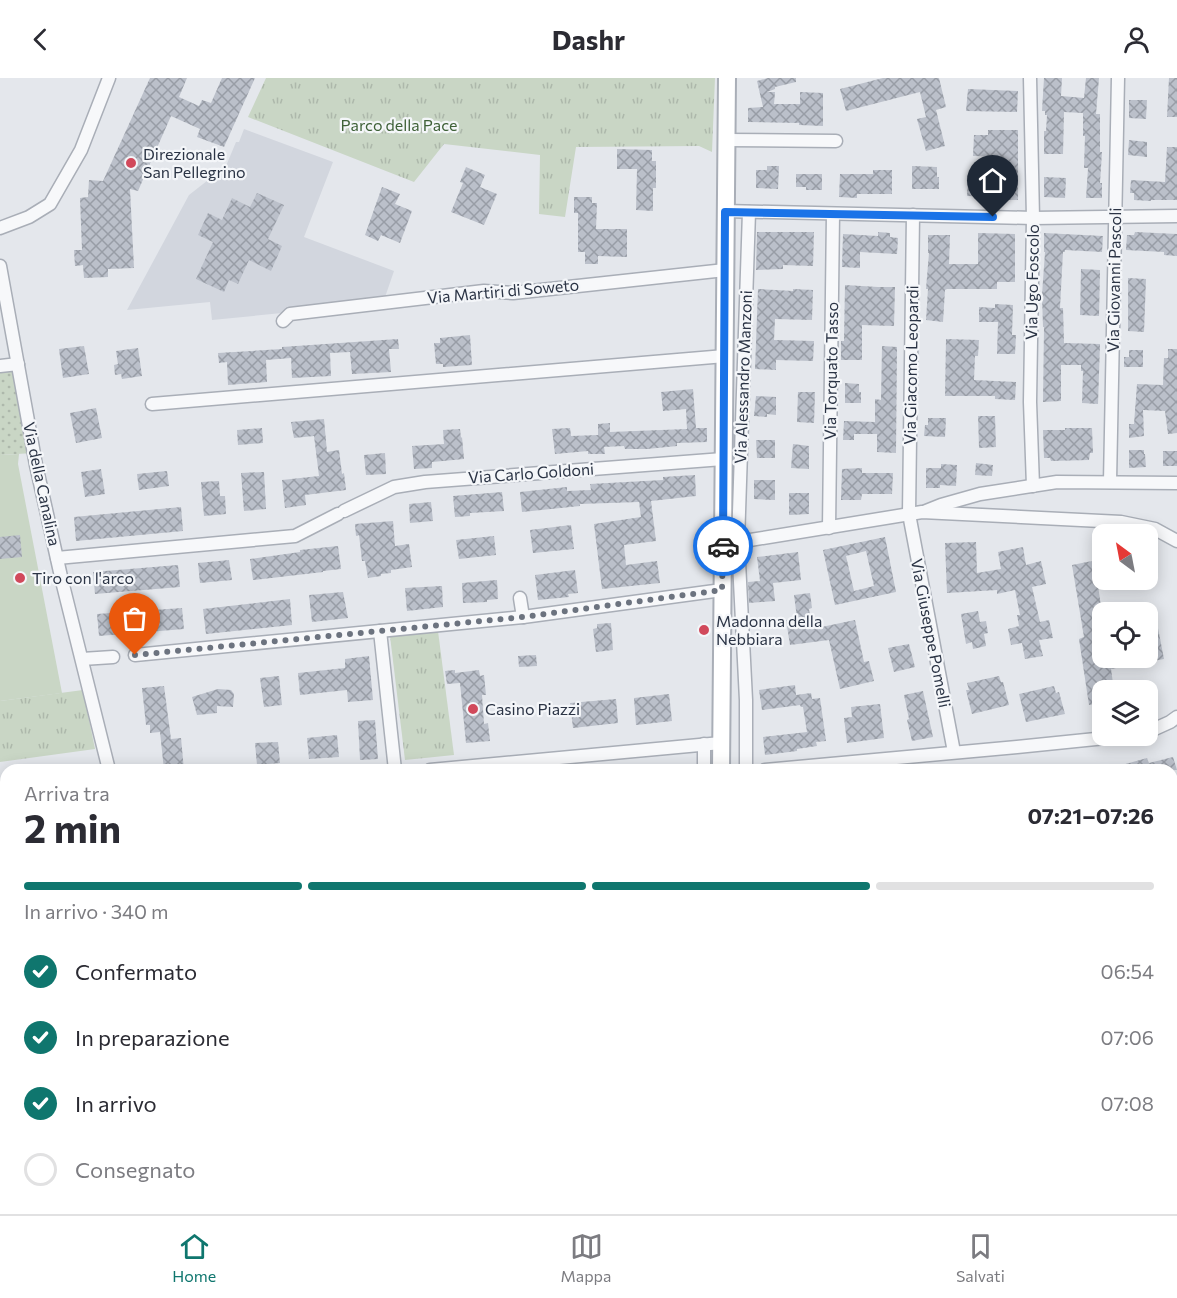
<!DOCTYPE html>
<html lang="it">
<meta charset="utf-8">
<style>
body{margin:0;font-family:Commissioner,sans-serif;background:#f7f7f7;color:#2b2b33;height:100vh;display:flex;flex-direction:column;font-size:22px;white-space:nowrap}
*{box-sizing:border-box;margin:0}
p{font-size:20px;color:#7c7c81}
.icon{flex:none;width:33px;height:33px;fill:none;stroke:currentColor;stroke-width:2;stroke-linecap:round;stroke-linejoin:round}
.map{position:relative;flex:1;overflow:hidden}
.details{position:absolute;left:0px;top:686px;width:1178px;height:452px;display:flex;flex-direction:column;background:#fff;border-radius:18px 18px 0 0;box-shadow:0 3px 15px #0003}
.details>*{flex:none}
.needle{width:39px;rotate:328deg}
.controls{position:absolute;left:1092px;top:446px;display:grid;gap:12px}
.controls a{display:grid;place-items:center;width:66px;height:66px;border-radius:12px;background:#fff;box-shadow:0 3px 15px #0003;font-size:30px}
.pin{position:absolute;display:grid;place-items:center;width:51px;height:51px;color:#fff;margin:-62px -26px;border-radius:50% 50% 50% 0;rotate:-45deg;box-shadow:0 0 6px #0007}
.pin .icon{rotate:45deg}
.courier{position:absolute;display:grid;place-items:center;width:60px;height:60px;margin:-30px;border:4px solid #1a73e8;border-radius:50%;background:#fff;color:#222;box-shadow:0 2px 8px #0007}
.headline em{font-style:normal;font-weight:700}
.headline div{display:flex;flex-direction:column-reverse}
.headline{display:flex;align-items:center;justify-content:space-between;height:102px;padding:0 24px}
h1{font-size:39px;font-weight:700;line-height:45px}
.bar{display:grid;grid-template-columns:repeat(4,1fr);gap:9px 6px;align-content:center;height:72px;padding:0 24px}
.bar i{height:8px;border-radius:4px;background:#e1e1e2}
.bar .on{background:#0f766e}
.bar p{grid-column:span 4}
ol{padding:0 24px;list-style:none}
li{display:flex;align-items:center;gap:18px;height:66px}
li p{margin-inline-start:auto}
li .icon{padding:6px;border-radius:50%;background:#0f766e;color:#fff;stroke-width:4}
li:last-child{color:#7c7c81}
li i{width:33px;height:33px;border:3px solid #e1e1e2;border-radius:50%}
header{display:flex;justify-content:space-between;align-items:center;height:78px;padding:0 24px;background:#fff;font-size:27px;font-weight:700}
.tabs{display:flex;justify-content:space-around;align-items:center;height:84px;border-top:2px solid #e1e1e2;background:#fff;font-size:16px;color:#7c7c81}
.tabs a{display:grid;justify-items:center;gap:3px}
.tabs .on{color:#0f766e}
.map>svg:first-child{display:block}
</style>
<header><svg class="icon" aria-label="back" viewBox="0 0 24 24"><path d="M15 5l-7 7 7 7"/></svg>Dashr<svg class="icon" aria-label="person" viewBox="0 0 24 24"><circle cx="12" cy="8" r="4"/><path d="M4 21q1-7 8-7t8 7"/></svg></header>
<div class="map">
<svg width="1177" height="1136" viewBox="0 0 1177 1136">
<defs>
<pattern id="grass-dots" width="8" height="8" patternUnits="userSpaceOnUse" patternTransform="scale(1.5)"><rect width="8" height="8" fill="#c9d6c5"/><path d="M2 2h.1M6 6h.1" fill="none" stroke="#adb8ab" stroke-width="1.8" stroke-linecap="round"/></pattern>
<pattern id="park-tufts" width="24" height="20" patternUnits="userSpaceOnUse" patternTransform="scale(1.5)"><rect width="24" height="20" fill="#c9d6c5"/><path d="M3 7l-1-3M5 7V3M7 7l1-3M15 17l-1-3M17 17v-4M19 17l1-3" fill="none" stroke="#adb8ab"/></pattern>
<pattern id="building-cross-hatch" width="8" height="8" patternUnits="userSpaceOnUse" patternTransform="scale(1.5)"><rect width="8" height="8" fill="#bbc0ca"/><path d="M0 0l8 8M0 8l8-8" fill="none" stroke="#989da6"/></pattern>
</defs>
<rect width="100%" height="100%" fill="#e4e7ec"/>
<g fill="#d2d6de">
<path d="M244 51 333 84 304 159 394 193 383 225 212 242 210 224 127 232 189 117 226 88 236 64H239Z"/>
<path d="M6 874V1049L0 1050V875Z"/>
</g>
<g fill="url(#grass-dots)">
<path d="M18 286 34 375 0 377V288Z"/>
<path d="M508 1131H608L606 1136H513L514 1133Z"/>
</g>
<g fill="url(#park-tufts)">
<path d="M266 0H715L712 74 699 68 576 69 565 139 539 136 540 77 444 66 414 104 248 39Z"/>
<path d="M438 553 454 677 405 682 390 558Z"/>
<path d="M83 612 95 671 0 684V623Z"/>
<path d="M1177 871V1107L1172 1113V872Z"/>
</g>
<g fill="#c9d6c5">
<path d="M19 376 18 386 62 615 0 623V377Z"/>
<path d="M6 1049V1131H178L180 1136H0V1050Z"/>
</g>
<g fill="url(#building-cross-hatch)" fill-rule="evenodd">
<path d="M150 0H187L179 19 199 28 202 22 211 25 222 0H255L224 69 197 59 200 51 171 38 138 113 130 111 134 190 108 191V199L84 200 83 187 75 188 74 172H82L80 120 88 119 89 102 103 103Z"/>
<path d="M768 0H796V4L775 9V11L767 14H775L774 26H800V14L823 15V48L799 47V45L748 44V30L763 29 757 3Z"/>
<path d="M883 0H939L946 29 936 32 945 68 926 73 917 41 926 39 920 14 846 33 840 11Z"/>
<path d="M1044 0H1062L1061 18 1084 20 1086 0H1099L1096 36H1100V74H1102L1100 105H1102V120H1086L1088 90H1084L1085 58H1083V35L1064 34 1063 76H1044V53H1046L1047 37H1045V33H1042Z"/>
<path d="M1169 0H1177V39H1167Z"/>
<path d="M968 11 1018 13 1017 34 966 33Z"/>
<path d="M1129 22H1147L1146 41 1129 40Z"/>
<path d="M988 52H1018V122H1002V119L967 118 968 99 1003 100V79L973 78 974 57H988Z"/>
<path d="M1129 62 1147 64V79L1128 77Z"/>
<path d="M1167 69H1177V122H1151V123L1134 122V115H1130L1131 102 1165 104Z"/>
<path d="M617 71 652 72V83H656V110H653V133L636 132 637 91H617Z"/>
<path d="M767 88H779L778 111 756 110V92H767Z"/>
<path d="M912 88 937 89V99H939V111H912Z"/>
<path d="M466 89 485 97 480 109 497 116 484 147 451 134 463 105 460 104Z"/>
<path d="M873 92H892V116H857V120L839 119 840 96H873Z"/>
<path d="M796 96H822V112H806V109H796Z"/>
<path d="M1044 99 1066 100 1065 120 1044 119Z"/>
<path d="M382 109 400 116 395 126 412 133 400 165 381 157 378 163 365 157Z"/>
<path d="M257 115 284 127 268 161 282 168 271 193 249 182 238 206 229 202 224 214 196 201 213 164 198 157 208 135 222 142 232 120 250 129Z"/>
<path d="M574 119H592V125H597L596 151H627V179L598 178V186H585V174H578V135H574Z"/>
<path d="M757 154H814L813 188 783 187V191L756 192Z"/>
<path d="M878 154 890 155V159L898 160 897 176 860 174V190L842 189 843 156 878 158Z"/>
<path d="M1135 154 1177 156V178L1164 177V174L1126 172 1127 157H1134Z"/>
<path d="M978 155 1015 156V204H997V211H947L945 212 943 244 926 242 928 211H926L929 175H928V157H950L949 186H978Z"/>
<path d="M1044 155 1103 158 1102 174 1065 172V174H1063L1060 230H1063L1064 265 1100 266 1098 326 1082 325 1083 293H1081V287H1061V323L1043 324 1044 249H1043L1042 217 1045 174H1044Z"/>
<path d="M1081 191 1100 192 1099 238 1080 237Z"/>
<path d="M1128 200 1146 201 1144 254 1128 253Z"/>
<path d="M845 207 878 209H895L894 248 862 247V282H841V263H844Z"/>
<path d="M758 211 793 213V211L813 212 812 242 775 241 774 262 814 263 813 283 776 282V292L755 291Z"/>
<path d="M995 226 1013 227 1012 257H1016L1015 276H997L998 244H979V229L995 230Z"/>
<path d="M470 257 472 287 443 289V286H436L434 265H440V260Z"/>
<path d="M398 261 399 271H389L391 294 352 296 350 274 330 275 331 298 292 300 291 280 266 282 267 304 228 307 227 284 219 285 218 275 282 271V269Z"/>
<path d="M946 261 979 262 978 278H975L974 302 1016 304 1015 322 995 321V318H945Z"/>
<path d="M84 268 89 296 63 300 59 271Z"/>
<path d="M882 268 897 269 896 375 877 374V356H854V362H843L844 343 875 344V321L881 322Z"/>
<path d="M138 270 142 298 122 301 121 296 115 297 114 287 118 286 116 273Z"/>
<path d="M1168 271H1177V355L1168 356 1165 333 1143 332 1144 358 1129 360V346H1134L1137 306 1163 307 1164 280H1168Z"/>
<path d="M1129 272H1143V289H1124V279H1129Z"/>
<path d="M845 305 859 306V314H861V325H845Z"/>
<path d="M693 311 696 350H707V364L677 365V368L647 371H625L624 368 604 369 605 376H588V373L555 376 552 351 570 350 571 358 598 357V346L610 345V354L687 351 686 331 663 333 661 314Z"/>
<path d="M798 314H815L814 345 797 344Z"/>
<path d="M756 318 776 319V337L767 336V339L754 338Z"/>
<path d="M96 330 102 360 76 365 70 335Z"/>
<path d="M978 338H995L996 369 979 370Z"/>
<path d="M928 340H946L945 359 924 358 925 347H928Z"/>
<path d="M324 341 327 374 339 372 342 396 344 395 346 412 305 417 306 427 285 430 282 402 319 398 314 358 294 360 291 344Z"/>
<path d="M262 350 263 365 238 367 237 352Z"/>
<path d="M1065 350H1092L1093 375H1090L1089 382 1051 383 1050 380H1044L1043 352H1065Z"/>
<path d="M460 351 461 360 462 359 464 381 432 384V390L414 391 412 368 444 366 443 352Z"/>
<path d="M756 362H775V380H757Z"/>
<path d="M793 366 809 368V391L791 390Z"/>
<path d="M1129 372H1144V376H1145L1146 389 1129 390Z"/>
<rect x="1163" y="373" width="14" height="15"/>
<path d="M385 375 386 396 366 397 364 377Z"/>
<path d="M976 385 993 387 992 398 975 397Z"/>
<path d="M941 386 957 387 956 408 940 407V410H926V390H941Z"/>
<path d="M862 390V395H893L892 416H862L861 422H841L842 391Z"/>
<path d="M101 391 105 416 85 419 81 394Z"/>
<path d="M167 393 169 408 139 412 137 396Z"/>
<path d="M264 394 266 431 244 433 241 395Z"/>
<path d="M695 397 696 418 651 423 656 463 624 467 626 487 657 483 660 505 602 511 594 446 641 439 639 424 580 426V428L522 434 520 414 567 409V413L591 412 590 406 663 402V399Z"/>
<path d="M754 402H775V422L754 421Z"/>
<path d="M219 403 220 418H225L226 436 204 438 201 404Z"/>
<path d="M502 414 504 433 470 435V438L455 439 453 418Z"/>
<path d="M789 415H809V436L789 437Z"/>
<path d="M431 424 433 443 410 445 409 426Z"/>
<path d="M181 429 183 453 76 463 74 439Z"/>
<path d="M393 443 395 468 409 466 412 489 391 492V495L381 496V498L368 500 365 483H362L359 457 356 458 355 446Z"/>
<path d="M571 447 574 471 533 475 530 452Z"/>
<path d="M20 457 22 479 0 481V459Z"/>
<path d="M494 458 496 477 459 481 456 462Z"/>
<path d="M885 459 896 514 835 527 823 472ZM866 473 874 508 854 513 846 478Z"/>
<path d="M976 464 977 495 1001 491 998 474 1023 469 1026 487 1041 483 1046 506 1032 509 1040 544 1049 542 1053 560 1039 562 1043 578 1025 581 1022 565 1011 567 1008 551 1019 548 1017 537H1020L1015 512 997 516V512L947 515 945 465Z"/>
<path d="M338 468 341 491 323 493V494L253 502 250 481 300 474V472Z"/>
<path d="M798 474 801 502 773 505 775 523 749 525 748 504 760 503 757 479Z"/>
<path d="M1102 481V501H1097L1102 535V579H1148V547L1157 545 1164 581 1111 591 1114 612H1102V625L1089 627 1079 561 1084 559 1072 487Z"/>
<path d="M229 482 232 502 200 505 198 485Z"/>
<path d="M178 487 180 509 95 516 93 494Z"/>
<path d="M575 492 578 515 568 516 569 519 538 522 535 497Z"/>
<path d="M497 502 498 521 487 522V524L463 525 462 505Z"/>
<path d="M442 508 443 529 407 533 405 510Z"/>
<path d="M343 514 348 540 312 544 309 517Z"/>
<path d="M810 515 812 530 809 531 812 551 855 542 864 584 869 583 874 603 840 611 829 562 790 567 786 542 797 540 794 517Z"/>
<path d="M290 521 292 547 206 556 203 531Z"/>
<path d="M182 530 184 551 99 558 97 536Z"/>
<path d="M978 533 980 544 986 543 988 555 984 556 986 568 973 571 972 564 966 566 961 536Z"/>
<path d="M611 545 613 572 596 574 593 551 597 550V546Z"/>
<path d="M909 566 915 589 894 594 888 570Z"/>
<path d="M536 577 537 588 519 589 518 578Z"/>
<path d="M369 578 373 622 348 624 347 612 300 617 298 595 345 590V581Z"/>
<path d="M455 592V595L479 592 480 598 484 597 486 617H482L484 646 488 645 490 663 466 665 460 605 447 606 445 593Z"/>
<path d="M279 598 282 627 264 629 260 600Z"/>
<path d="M999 598 1001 604H1003L1009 627 972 636 966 612H969L967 605Z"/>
<path d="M795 607 796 617 811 615 812 621 820 620 826 663 816 664 817 668 797 671V673L765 677 763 659 807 654 803 629H801L800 627 762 632 759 612Z"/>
<path d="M164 608 171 661 181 660 184 692H164L160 654 150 655V647H146L142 610Z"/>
<path d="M1054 608 1056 615 1059 614 1065 636 1026 644 1019 616Z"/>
<path d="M218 611 231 612 234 616 233 629 217 628V635L197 637 192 619Z"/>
<path d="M923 613 933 659 912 663 907 642 909 641 904 617Z"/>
<path d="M669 616 672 643 636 647 634 620Z"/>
<path d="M616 621 618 645 573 650 570 625Z"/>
<path d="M880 626 884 660 847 665 844 640 852 639 851 629Z"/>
<path d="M375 642 378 681 360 682 358 643Z"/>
<path d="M337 657 339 679 309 681 307 660Z"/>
<path d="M278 664 280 685 257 687 255 665Z"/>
<path d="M1173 679 1177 692H1115V689L1147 680 1149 685Z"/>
</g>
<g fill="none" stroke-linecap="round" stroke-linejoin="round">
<defs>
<g id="minor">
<path d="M1030 0 1033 140 1030 324 1033 408"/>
<path d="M726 62 836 63"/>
<path d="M725 133 1033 140 1177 138"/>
<path d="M913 137 909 436 954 674"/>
<path d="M0 150 29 139 50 126 81 72 109 0"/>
<path d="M0 188 36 387 62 503 109 692"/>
<path d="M283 243 290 236 484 213 513 215 725 192"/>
<path d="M0 288 18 286"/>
<path d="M152 326 725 278"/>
<path d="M1110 404 1118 0"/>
<path d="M344 433 394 409 425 404 723 381"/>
<path d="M926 433 941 427 980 416 1057 404 1177 405"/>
<path d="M829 450 833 136"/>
<path d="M738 464 922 434 1121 444 1155 451 1177 463"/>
<path d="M57 480 295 458 338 436"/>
<path d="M520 520 523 539"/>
<path d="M380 553 395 692"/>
<path d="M135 577 523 539 722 512"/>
<path d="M82 581 113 579"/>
<path d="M1148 654 1170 644 1177 639"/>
<path d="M704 666V692"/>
<path d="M430 692 721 665"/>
<path d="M746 692V622L738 464 749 134"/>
<path d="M765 692 1017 669 1135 657"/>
<path d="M214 1131 215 1136"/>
<path d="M639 1136 641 1131"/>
<path d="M905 1136 934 1131"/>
</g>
<g id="secondary">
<path d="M721 692 727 0"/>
<path d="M615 1136 617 1131"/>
</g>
</defs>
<use href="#minor" stroke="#a9aeb7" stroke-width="15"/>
<use href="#secondary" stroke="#a9aeb7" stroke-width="20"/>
<use href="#minor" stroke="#f7f8fa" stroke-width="12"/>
<use href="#secondary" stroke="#fff" stroke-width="16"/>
</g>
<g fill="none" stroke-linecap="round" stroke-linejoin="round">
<path stroke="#6c737f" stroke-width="6" stroke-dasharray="0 10.8" d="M135 577 523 539 722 512 723 468"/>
<path stroke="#1a73e8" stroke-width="8" d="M723 468 725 134 993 139"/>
</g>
<g fill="#d1495b" stroke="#f4f6f9" stroke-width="2">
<circle cx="131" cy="85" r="6"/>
<circle cx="20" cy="500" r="6"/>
<circle cx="704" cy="552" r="6"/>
<circle cx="473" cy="631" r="6"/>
</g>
<g text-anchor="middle" stroke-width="4.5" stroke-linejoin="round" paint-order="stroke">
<g font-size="16" fill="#3f6138" stroke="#f4f6f9">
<text x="399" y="53">Parco della Pace</text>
</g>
<g font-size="16" fill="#2b3445" stroke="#f4f6f9" text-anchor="start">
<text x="143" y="82">Direzionale<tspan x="143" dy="18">San Pellegrino</tspan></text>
<text x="32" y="506">Tiro con l'arco</text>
<text x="716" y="549">Madonna della<tspan x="716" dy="18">Nebbiara</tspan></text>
<text x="485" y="637">Casino Piazzi</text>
</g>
<g font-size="16" fill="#2b3445" stroke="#f4f6f9">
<text transform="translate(1114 202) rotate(-89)" y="6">Via Giovanni Pascoli</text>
<text transform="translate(1032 204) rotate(-89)" y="6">Via Ugo Foscolo</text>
<text transform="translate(503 213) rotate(-5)" y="6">Via Martiri di Soweto</text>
<text transform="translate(911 287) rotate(-89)" y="6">Via Giacomo Leopardi</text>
<text transform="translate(831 293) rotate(-89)" y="6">Via Torquato Tasso</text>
<text transform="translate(743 299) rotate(-88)" y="6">Via Alessandro Manzoni</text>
<text transform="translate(531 395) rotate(-4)" y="6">Via Carlo Goldoni</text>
<text transform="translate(42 406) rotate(78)" y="6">Via della Canalina</text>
<text transform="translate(931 555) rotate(79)" y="6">Via Giuseppe Pomelli</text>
</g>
</g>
</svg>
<div class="controls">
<a><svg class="needle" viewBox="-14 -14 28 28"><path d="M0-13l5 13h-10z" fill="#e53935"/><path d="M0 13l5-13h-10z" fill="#7c7c81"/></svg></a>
<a><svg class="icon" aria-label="locate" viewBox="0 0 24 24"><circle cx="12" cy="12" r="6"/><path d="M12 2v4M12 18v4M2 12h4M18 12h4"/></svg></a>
<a><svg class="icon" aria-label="layers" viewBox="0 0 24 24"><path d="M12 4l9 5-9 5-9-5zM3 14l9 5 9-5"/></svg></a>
</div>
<div class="pin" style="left:135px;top:577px;background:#ea580c"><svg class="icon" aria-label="bag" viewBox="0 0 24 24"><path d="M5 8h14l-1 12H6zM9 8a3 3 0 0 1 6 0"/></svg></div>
<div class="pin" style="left:993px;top:139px;background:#1f2937"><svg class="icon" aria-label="home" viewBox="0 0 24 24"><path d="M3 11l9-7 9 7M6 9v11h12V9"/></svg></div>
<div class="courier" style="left:723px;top:468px"><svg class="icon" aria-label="car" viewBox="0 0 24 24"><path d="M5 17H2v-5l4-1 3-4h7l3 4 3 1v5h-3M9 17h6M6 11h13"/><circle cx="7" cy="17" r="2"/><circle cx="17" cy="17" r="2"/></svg></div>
<section class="details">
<div class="headline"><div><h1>2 min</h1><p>Arriva tra</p></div><em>07:21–07:26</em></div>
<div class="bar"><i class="on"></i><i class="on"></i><i class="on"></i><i></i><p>In arrivo · 340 m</p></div>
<ol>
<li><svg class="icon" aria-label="check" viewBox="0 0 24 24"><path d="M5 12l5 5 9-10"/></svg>Confermato<p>06:54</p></li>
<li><svg class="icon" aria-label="check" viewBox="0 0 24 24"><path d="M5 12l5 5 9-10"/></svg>In preparazione<p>07:06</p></li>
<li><svg class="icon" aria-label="check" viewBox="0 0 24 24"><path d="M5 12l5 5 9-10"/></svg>In arrivo<p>07:08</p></li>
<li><i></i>Consegnato</li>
</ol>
</section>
</div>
<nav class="tabs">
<a class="on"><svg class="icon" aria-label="home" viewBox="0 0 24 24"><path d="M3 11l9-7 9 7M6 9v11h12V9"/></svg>Home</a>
<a><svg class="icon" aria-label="map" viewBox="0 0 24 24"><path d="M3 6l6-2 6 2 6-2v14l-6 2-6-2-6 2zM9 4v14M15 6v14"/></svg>Mappa</a>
<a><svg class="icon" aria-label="saved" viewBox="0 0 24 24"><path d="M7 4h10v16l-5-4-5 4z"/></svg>Salvati</a>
</nav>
